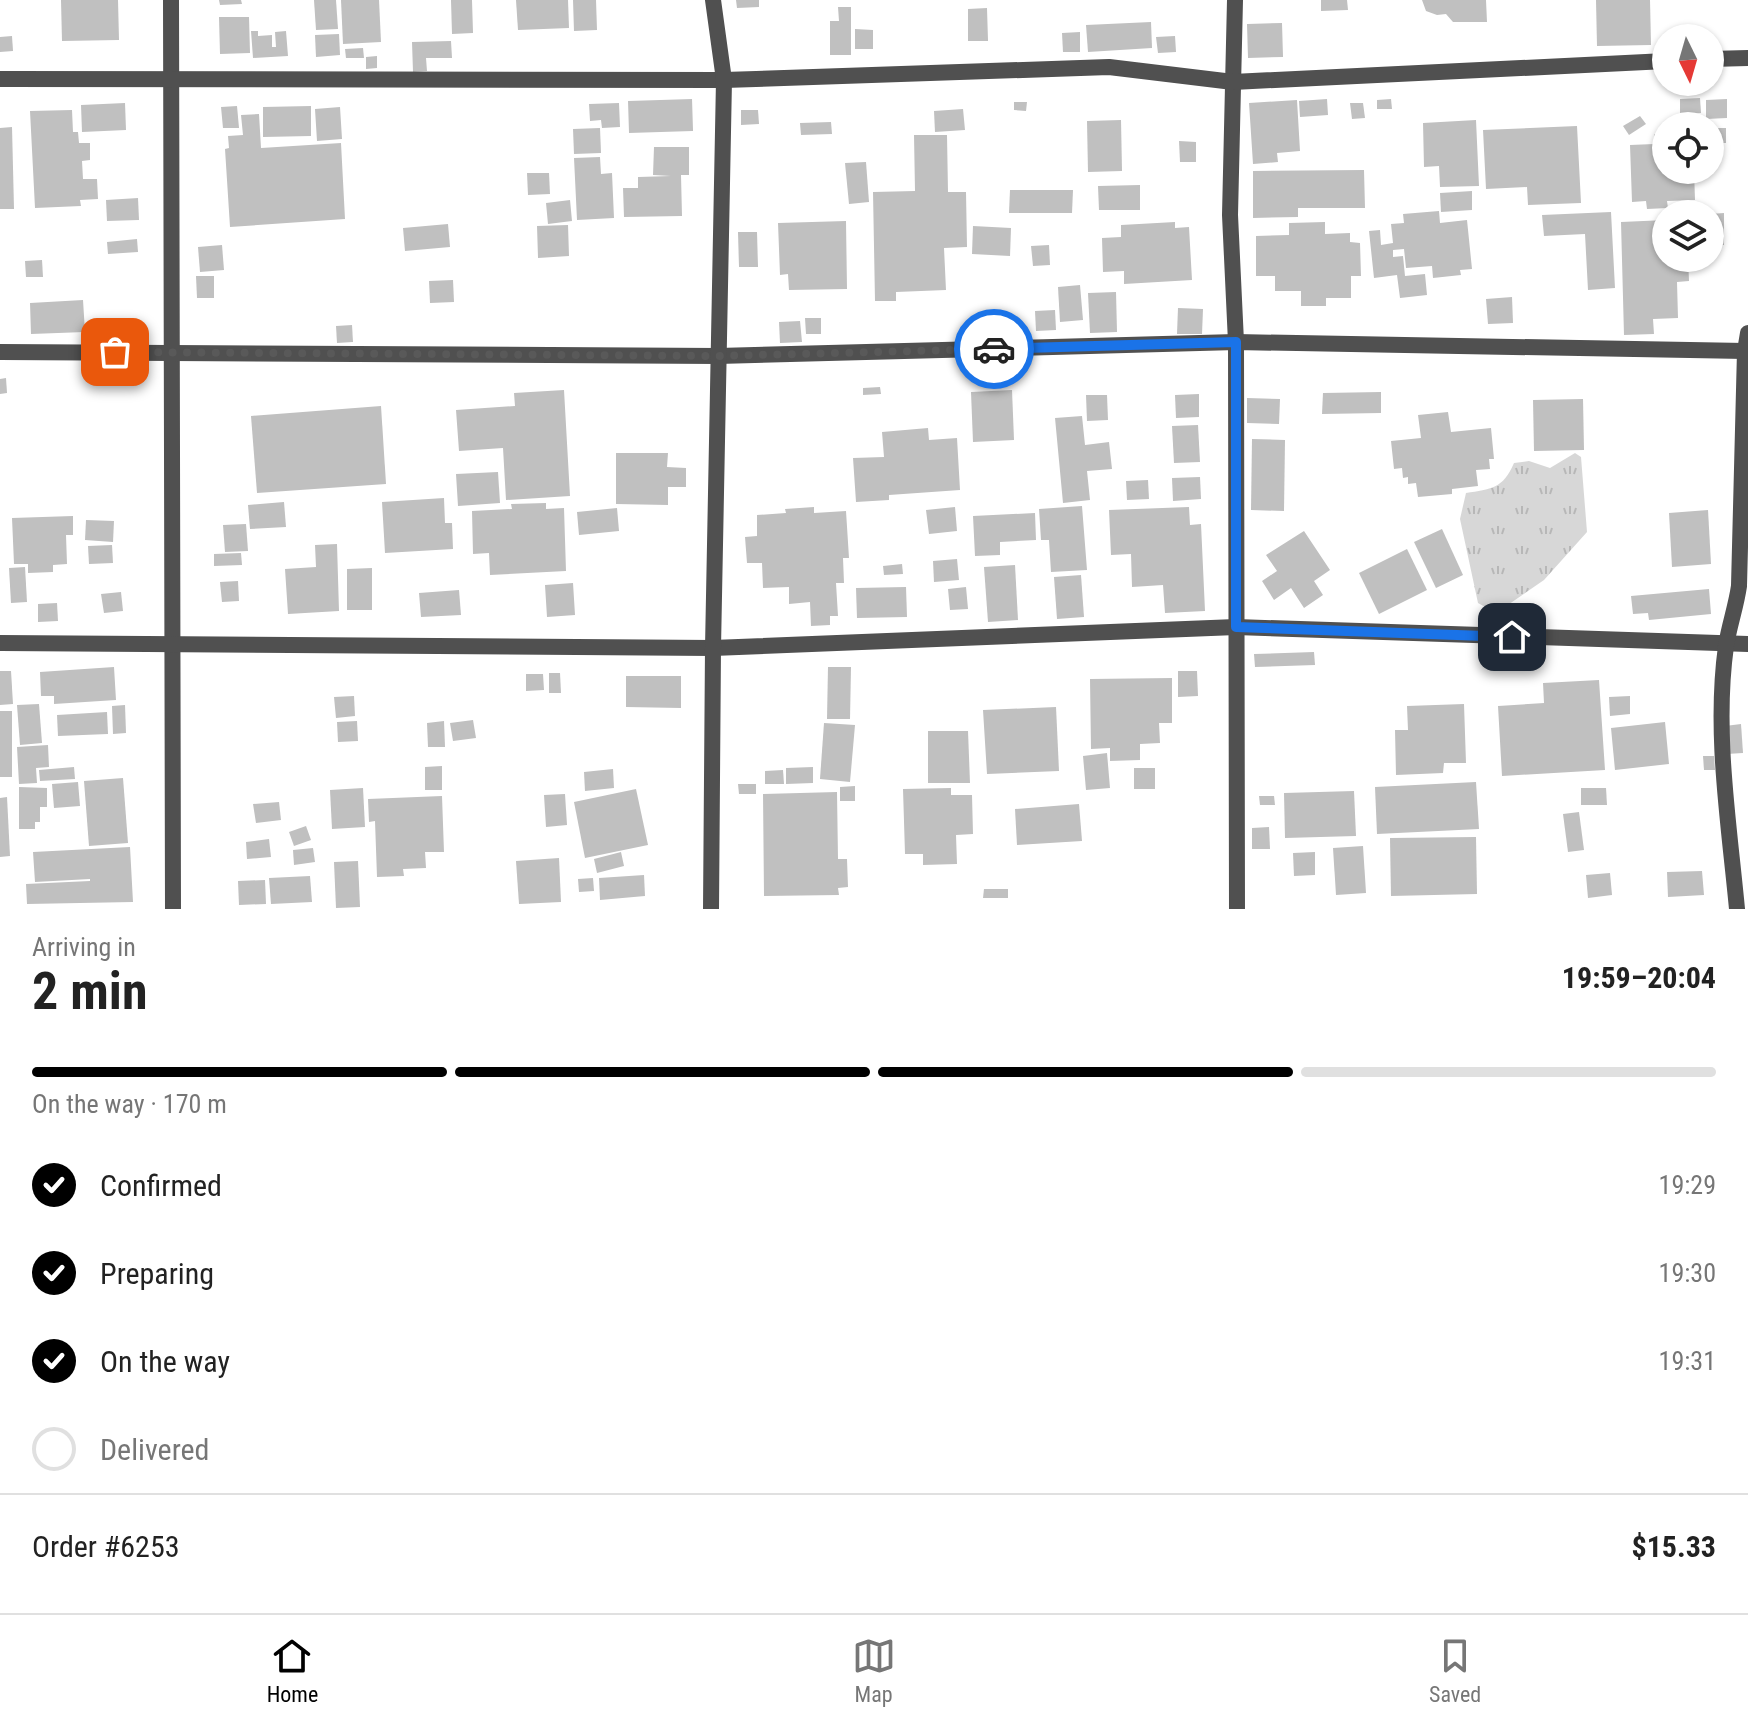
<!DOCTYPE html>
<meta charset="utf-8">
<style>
body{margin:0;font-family:"Roboto Condensed",sans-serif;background:#f6f6f6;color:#222;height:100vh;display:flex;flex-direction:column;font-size:30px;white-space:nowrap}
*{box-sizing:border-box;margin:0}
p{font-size:26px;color:#767676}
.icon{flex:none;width:44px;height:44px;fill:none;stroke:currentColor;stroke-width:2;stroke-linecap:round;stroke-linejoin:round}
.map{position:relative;height:909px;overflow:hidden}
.sheet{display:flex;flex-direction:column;background:#fff;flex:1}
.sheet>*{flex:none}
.needle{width:52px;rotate:175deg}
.controls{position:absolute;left:1652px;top:24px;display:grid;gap:16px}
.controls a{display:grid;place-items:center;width:72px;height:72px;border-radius:50%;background:#fff;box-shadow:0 2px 6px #0004;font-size:40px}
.pin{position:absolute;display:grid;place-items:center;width:68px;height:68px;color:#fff;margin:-34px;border-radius:16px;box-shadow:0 4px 12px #0006}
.courier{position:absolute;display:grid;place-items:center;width:80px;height:80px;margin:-40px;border:6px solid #1a73e8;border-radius:50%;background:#fff;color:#222;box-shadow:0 2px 10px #0007}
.overview em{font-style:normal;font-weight:700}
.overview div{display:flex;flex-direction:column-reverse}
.overview{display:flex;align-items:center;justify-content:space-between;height:136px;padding:0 32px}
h1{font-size:52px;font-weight:700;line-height:60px}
.bar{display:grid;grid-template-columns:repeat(4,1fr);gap:12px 8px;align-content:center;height:96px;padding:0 32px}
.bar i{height:10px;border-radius:6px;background:#e0e0e0}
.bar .active{background:#000}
.bar p{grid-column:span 4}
.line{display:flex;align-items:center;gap:20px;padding:0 32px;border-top:2px solid #e0e0e0}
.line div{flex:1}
ol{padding:0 32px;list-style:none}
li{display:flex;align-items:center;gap:24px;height:88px}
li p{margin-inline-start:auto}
li .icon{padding:8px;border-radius:50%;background:#000;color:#fff;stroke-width:4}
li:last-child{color:#767676}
li i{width:44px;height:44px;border:4px solid #e0e0e0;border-radius:50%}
.menu{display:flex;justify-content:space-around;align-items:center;height:112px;border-top:2px solid #e0e0e0;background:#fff;font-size:22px;color:#767676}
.menu a{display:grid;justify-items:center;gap:4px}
.menu .active{color:#000}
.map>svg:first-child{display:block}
</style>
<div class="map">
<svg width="1748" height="909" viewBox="0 0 1748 909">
<defs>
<pattern id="grass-tufts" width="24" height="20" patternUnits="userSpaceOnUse" patternTransform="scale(2)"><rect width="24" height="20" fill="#d7d7d7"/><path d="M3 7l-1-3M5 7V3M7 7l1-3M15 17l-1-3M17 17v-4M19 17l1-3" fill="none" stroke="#b7b7b7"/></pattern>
</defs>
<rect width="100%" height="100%" fill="#fff"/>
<path fill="url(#grass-tufts)" d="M1575 453 1581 457 1587 532 1544 580 1496 613 1478 603 1460 519 1466 493C1491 489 1503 489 1514 463L1529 461 1550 468Z"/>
<g fill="#c0c0c0">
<path d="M61 0H118L119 40 62 41Z"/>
<path d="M219 0H241L242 4 220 5Z"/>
<path d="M314 0H336L338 29 316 30Z"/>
<path d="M341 0H379L381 42 343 44Z"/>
<path d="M451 0H472L473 33 452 34Z"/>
<path d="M516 0H568L569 28 518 30Z"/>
<path d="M573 0H596L597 30 574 31Z"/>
<path d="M736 0H759V7L737 8Z"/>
<path d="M1321 0H1347L1348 10 1321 11Z"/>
<path d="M1422 0H1486L1487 22H1453L1446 14 1437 15 1426 11Z"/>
<path d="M1596 0H1650L1651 45 1597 46Z"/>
<path d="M838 7H851V55H830V21H839Z"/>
<path d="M987 8 988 41H968V9Z"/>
<path d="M219 17H249L250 53 220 54Z"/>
<path d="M1151 22 1152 48 1088 52 1086 25Z"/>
<path d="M1282 23 1283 57 1248 58 1247 24Z"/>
<path d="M855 29 873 30V49H855Z"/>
<path d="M251 31H258V36L272 35V47H276L275 32 286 31 288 56 253 58Z"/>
<path d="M1080 32V52H1063L1062 33Z"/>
<path d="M339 34 340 55 316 57 315 35Z"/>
<path d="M12 36 13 51 0 52V37Z"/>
<path d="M1175 36 1176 52 1158 53 1156 37Z"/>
<path d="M451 41 452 58H426L427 71 413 72 412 42Z"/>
<path d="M363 48 364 58H346L345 49Z"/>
<path d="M377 56V68L366 69V57Z"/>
<path d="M1700 98 1701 113 1680 114V99Z"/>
<path d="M692 99 693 131 629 133 628 101Z"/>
<path d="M1327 99 1328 115 1300 117 1299 101Z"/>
<path d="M1391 99 1392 109H1377V100Z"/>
<path d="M1727 99V118L1706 119V100Z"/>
<path d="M1297 100 1300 151 1277 153 1278 162 1253 164 1249 103Z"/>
<path d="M1014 102H1027L1026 111 1014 110Z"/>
<path d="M125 103 126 130 82 132 81 105Z"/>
<path d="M619 103 620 127 602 128 601 120 590 121 589 104Z"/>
<path d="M1350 103H1363L1365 118 1352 119Z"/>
<path d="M237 106 239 128H223L221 107Z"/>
<path d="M311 106V136L263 137V107Z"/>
<path d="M340 107 342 139 317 141 315 109Z"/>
<path d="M963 109 965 130 935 132 934 111Z"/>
<path d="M72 110 73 132H78L79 143H90V160L82 161 83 179H97L98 199 80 200 81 206 35 208 30 111Z"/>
<path d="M741 110H758L759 124 741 125Z"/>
<path d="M259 114 261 148 341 143 345 219 230 227 225 149 229 148 228 136 243 135 241 115Z"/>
<path d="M1640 116 1646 124 1629 135 1623 126Z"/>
<path d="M1121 120 1122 171 1088 172 1087 121Z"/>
<path d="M1476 120 1479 186 1440 187 1439 166 1424 167 1423 123Z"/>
<path d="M831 122 832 134 801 135 800 123Z"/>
<path d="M1577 126 1581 203 1528 205 1527 187 1486 189 1483 130Z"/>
<path d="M12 127 14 209H0V128Z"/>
<path d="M600 128 601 153 574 154 573 129Z"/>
<rect x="1710" y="128" width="16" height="15"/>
<path d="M1654 134H1666V170H1694L1695 200 1667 201 1668 208 1647 209 1646 201 1632 202 1630 145 1654 144Z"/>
<path d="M914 135H947L948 192H966L967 247 944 248 946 290 896 292V301H875L873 192 915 191Z"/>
<path d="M1179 141 1196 142V162H1180Z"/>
<path d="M654 147H689V175H681L682 216 624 217 623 188H638V177L671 176 653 175Z"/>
<path d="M600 157 601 174 612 173 614 218 577 220 574 158Z"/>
<path d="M866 162 869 202 849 204 845 163Z"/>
<path d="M1364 170 1365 208H1298V217L1253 218V171Z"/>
<path d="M527 173H549L550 194 528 195Z"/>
<path d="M1140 185V210H1099L1098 186Z"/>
<path d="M1010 190H1073L1072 213H1009Z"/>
<path d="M1472 191V210L1441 212 1440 193Z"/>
<path d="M138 198 139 220 107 221 106 200Z"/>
<path d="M570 200 572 221 548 224 546 203Z"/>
<path d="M1439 211 1440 223 1467 220 1472 269 1460 270 1461 275 1433 278 1432 266 1406 268 1404 249 1393 250V257L1403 256 1405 276 1425 274 1427 295 1400 298 1397 275 1374 278 1369 231 1380 230 1381 245 1393 243 1391 224 1404 223 1403 214Z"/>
<path d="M1611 212 1615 288 1588 290 1585 234 1544 236 1542 215Z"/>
<path d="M1724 213V245L1710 246V214Z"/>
<path d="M1666 220V258H1688L1689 281 1677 282 1678 318 1653 319 1654 334 1624 335 1621 222Z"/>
<path d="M846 221 847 289 789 290 788 274 780 275 778 223Z"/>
<path d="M1175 222V228L1189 227 1192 280 1124 284V271L1103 272 1102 238 1121 237V225Z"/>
<path d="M1325 222V234L1350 233V242L1360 243 1361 276H1351V298H1326V306H1301V291H1275V276H1256V236L1289 235V223Z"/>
<path d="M448 224 450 247 405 251 403 228Z"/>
<path d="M568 225 569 256 538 258 537 226Z"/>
<path d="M973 226 1011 228 1010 256 972 254Z"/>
<path d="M738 232H757L758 267H739Z"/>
<path d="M137 239 138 252 108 254 107 242Z"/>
<path d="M222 245 224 270 200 272 198 247Z"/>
<path d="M1049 245 1050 265 1033 266 1031 246Z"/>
<path d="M42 260 43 277H26L25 261Z"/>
<path d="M196 276H214V298H197Z"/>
<path d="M453 280 454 302 430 303 429 281Z"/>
<path d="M1080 285 1083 320 1060 322 1058 287Z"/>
<path d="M1116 292 1117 332 1090 333 1088 293Z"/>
<path d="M1512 297 1513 323 1488 324 1486 299Z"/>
<path d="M83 300 85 332 31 334 30 303Z"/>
<path d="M1178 308 1203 309 1202 334H1177Z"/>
<path d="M1055 310 1056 330 1036 331 1035 311Z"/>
<path d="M805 318H821V334H806Z"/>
<path d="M800 321 802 342 780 343 779 322Z"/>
<path d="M997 324 999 339 987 341 985 325Z"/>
<path d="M352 325 353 342 337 343 336 326Z"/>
<path d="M6 378 7 393 0 394V379Z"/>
<path d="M880 387 881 394 863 395V388Z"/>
<path d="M564 390 570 496 506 500 503 448 459 451 456 410 515 406 514 393Z"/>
<path d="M1012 390 1014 440 973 442 971 392Z"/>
<path d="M1381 392V413L1322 414 1323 393Z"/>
<path d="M1199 394V417L1176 418 1175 395Z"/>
<path d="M1086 395H1107L1108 420 1087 421Z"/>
<path d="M1247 398 1280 399 1279 424 1247 423Z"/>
<path d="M1583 399 1584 450 1534 451 1533 400Z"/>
<path d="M381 406 386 484 257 493 251 416Z"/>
<path d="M1448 412 1451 432 1491 428 1494 459H1489L1490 469 1476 470 1478 486 1452 489V494L1418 497 1416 483 1408 484V477L1403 478 1402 468 1394 469 1391 441 1421 438 1418 415Z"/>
<path d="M1082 416 1085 445 1109 442 1112 469 1087 471 1090 500 1063 503 1055 418Z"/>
<path d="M1198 425 1200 462 1174 463 1172 426Z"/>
<path d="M928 428 929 440 957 438 960 490 889 495V500L856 502 853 458 884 457 882 432Z"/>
<path d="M1252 439 1285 440 1284 511 1251 510Z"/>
<path d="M616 453H668L667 467 686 468V487H668V505L616 504Z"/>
<path d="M498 472 500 503 458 506 456 474Z"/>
<path d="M1200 477 1201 499 1173 501 1172 478Z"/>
<path d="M1148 480 1149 499 1127 500 1126 481Z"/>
<path d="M444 498 445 523H452L453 549 385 553 382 502Z"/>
<path d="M284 502 286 527 250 529 248 505Z"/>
<path d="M546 503V509L564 508 566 571 490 575 489 553 473 554 472 511 512 509 511 504Z"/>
<path d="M1082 506 1087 570 1051 572 1049 540H1041L1039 509Z"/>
<path d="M814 507V513L846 511 849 558H843L844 583H836L838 616H830V625L811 626 810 602 789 604V587L763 588 762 563H747L745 537 757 536V515L786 513 785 509Z"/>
<path d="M955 507 957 531 929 534 926 510Z"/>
<path d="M1189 507 1190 525 1201 524 1205 611 1165 613 1163 585 1132 587 1131 554 1111 555 1109 510Z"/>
<path d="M617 508 619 531 579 535 577 512Z"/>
<path d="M1708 510 1711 564 1672 567 1669 513Z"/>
<path d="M1035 513 1036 540 1000 542V555L975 556 973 516Z"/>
<path d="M73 516V535H66L67 564 53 565V572L28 573V564H14L12 518Z"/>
<path d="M86 520 114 521 113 542 85 540Z"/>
<path d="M246 524 248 551 225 552 223 525Z"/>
<path d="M1442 529 1463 575 1436 588 1414 542Z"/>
<path d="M1304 531 1330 570 1314 581 1323 595 1304 608 1291 588 1274 600 1262 581 1277 571 1266 555Z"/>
<path d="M337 544 339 611 288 614 285 569 316 567 315 545Z"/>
<path d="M112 545 113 563 89 564 88 546Z"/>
<path d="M1407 549 1427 590 1379 614 1359 573Z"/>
<path d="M241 553 242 565 214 566V554Z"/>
<path d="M957 559 959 580 934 582 933 561Z"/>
<path d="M902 564 903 574 884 575 883 566Z"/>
<path d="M1015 565 1018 620 988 622 984 567Z"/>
<path d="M25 567 27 602 11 603 9 568Z"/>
<path d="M372 568V610H347V569Z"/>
<path d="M1081 575 1084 617 1057 619 1054 577Z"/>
<path d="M238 581 239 601 222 602 220 582Z"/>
<path d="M573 583 575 615 547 617 545 585Z"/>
<path d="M906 587 907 617 857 618 856 588Z"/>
<path d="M966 587 968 609 950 610 948 589Z"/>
<path d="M1709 589 1711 614 1649 620 1648 613 1633 614 1631 596Z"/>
<path d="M459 590 461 615 421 617 419 593Z"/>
<path d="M121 592 123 611 104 613 101 594Z"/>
<path d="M57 603 58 621 38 622V604Z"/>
<path d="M1314 652 1315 665 1255 667 1254 654Z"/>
<path d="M114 667 116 700 54 704V696H41L40 672Z"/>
<path d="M828 667H851L850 719H827Z"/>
<path d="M0 671H11L13 704 0 705Z"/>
<path d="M1178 671H1197L1198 696 1178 697Z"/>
<path d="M549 673H560L561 693H549Z"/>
<path d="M526 674H543L544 690 526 691Z"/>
<path d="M626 676H681V708L626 707Z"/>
<path d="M1172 678V723H1159L1160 743 1140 744V760L1110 761V748L1091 749 1090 679Z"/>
<path d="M1599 680 1605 770 1502 776 1498 706 1544 703 1543 683Z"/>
<path d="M354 696 355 716 336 718 334 697Z"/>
<path d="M1630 696V714L1610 716 1609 697Z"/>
<path d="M39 704 42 743 20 745 17 705Z"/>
<path d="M1464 704 1466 763H1444L1443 773 1396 775 1395 730H1408L1407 706Z"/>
<path d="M125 705 126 733 113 734 112 706Z"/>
<path d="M1056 707 1059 771 987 774 983 710Z"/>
<rect x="0" y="711" width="12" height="66"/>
<path d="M107 712 108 734 58 736 57 715Z"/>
<path d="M473 720 476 738 453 741 450 723Z"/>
<path d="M357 721 358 741 338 742 337 722Z"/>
<path d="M444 721 445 747H428L427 723Z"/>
<path d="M1665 722 1669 764 1615 770 1611 728Z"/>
<path d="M824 723 855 725 850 782 820 779Z"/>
<path d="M1741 724 1743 753 1727 754 1725 726Z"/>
<path d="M928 731H968L970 783H928Z"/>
<path d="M48 745 49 767 36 768 37 783 19 784 17 747Z"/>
<path d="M1107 753 1110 788 1086 790 1083 756Z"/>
<path d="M1703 756H1714L1715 770H1704Z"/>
<path d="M442 766V790H425V767Z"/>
<path d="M74 767 75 779 40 781 39 770Z"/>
<path d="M813 767V783L786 784V768Z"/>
<rect x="1134" y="768" width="21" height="21"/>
<path d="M613 769 614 788 585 791 584 772Z"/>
<path d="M783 770 784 784H765V771Z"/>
<path d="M123 778 128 843 89 846 84 781Z"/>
<path d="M78 782 80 806 54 808 52 784Z"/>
<path d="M1476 782 1479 829 1377 834 1375 787Z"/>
<path d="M738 784H756V794H739Z"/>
<path d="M855 786V801H840V787Z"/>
<path d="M19 787 47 788V807H40V822H35V829H19Z"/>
<path d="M363 788 365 827 332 829 330 790Z"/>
<path d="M951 788V795H972L973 834 956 835 957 864 923 865V854H905L903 789Z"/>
<path d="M1581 788H1606L1607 805H1581Z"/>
<path d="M636 789 648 845 585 858 574 802Z"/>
<path d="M1354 791 1356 836 1285 838 1284 793Z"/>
<path d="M837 792 838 859H847L848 887 838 888 839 895 764 896 763 794Z"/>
<path d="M565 794 567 825 546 827 544 795Z"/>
<path d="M442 796 444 852H425L426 868 403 869 404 876 377 877 375 821 369 822 368 799Z"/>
<path d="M1259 796H1274L1275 805H1260Z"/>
<path d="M7 797 10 856 0 857V798Z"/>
<path d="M279 802 281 820 256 823 253 804Z"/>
<path d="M1079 804 1082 841 1017 845 1015 809Z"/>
<path d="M1579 812 1584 850 1568 852 1563 814Z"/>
<path d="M306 826 311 840 294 846 289 832Z"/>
<path d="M1269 827 1270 849H1252V828Z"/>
<path d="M1476 837 1477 894 1391 896 1390 838Z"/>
<path d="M269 839 271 857 247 859 246 842Z"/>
<path d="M1363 846 1366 893 1336 895 1333 848Z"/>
<path d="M130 847 133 902 27 904 26 884 90 881V879L35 882 33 852Z"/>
<path d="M313 848 315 862 294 865 293 850Z"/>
<path d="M621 852 624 866 597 873 594 859Z"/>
<path d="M1315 852V875L1294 876 1293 853Z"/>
<path d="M559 858 561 902 519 904 516 861Z"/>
<path d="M358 861 360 907 336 908 334 862Z"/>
<path d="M1702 871 1704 895 1668 897 1667 872Z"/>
<path d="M1610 873 1612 895 1588 898 1586 875Z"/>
<path d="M644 875 645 896 600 900 599 878Z"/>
<path d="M310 876 312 902 271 904 269 878Z"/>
<path d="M593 878 594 891 579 892 578 879Z"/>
<path d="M265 880 266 904 239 905 238 881Z"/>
<path d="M984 889H1008V898H983Z"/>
</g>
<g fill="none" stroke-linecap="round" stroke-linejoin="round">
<g stroke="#505050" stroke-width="16">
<path d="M171 0 173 909"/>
<path d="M1235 0 1230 215 1236 342 1237 909"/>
<path d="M1710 59 1748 58"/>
<path d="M0 79 724 80 1109 67 1233 82 1666 61"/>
<path d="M0 352 718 356 1236 342 1745 351"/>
<path d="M0 643 713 648 1236 627 1748 644"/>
<path d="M711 909 713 648 724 80 713 0"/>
<path d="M1737 909C1729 823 1714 732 1726 646 1729 626 1736 607 1739 586L1745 351 1748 333"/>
</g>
</g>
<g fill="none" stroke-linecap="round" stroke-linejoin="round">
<path stroke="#595959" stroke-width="8" stroke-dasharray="0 14.4" d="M115 352 718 356 994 349"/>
<path stroke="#1a73e8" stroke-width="10" d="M994 349 1236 342V627L1512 637"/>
</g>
</svg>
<div class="controls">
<a><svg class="needle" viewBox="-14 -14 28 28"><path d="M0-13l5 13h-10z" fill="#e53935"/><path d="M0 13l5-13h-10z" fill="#767676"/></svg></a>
<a><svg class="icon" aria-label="locate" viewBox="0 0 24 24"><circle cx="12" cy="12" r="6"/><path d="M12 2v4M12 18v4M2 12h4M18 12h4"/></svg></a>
<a><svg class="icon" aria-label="layers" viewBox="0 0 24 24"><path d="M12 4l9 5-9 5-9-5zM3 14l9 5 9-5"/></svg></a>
</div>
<div class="pin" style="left:115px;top:352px;background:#ea580c"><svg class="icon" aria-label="bag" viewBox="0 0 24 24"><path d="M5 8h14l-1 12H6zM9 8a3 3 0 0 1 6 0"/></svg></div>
<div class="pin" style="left:1512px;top:637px;background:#1f2937"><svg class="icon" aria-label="home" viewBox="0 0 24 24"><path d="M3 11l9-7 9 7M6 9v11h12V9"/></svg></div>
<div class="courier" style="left:994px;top:349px"><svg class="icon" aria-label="car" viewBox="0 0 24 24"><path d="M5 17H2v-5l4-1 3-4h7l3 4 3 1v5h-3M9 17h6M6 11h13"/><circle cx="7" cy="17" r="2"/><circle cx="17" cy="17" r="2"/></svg></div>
</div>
<section class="sheet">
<div class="overview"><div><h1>2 min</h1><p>Arriving in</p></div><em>19:59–20:04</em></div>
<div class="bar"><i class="active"></i><i class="active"></i><i class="active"></i><i></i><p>On the way · 170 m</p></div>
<ol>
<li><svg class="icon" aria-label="check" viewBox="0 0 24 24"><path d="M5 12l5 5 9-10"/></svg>Confirmed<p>19:29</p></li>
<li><svg class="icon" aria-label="check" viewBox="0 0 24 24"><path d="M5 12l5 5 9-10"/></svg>Preparing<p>19:30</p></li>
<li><svg class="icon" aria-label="check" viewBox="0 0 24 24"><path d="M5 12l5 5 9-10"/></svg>On the way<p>19:31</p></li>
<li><i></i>Delivered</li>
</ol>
<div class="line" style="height:104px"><div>Order #6253</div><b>$15.33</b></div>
</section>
<nav class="menu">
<a class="active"><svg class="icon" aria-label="home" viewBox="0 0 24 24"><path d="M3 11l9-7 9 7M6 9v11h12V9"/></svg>Home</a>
<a><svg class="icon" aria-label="map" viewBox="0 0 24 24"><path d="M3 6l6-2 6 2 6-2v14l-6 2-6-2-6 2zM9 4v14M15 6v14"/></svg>Map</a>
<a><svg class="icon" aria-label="saved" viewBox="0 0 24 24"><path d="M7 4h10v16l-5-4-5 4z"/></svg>Saved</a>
</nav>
